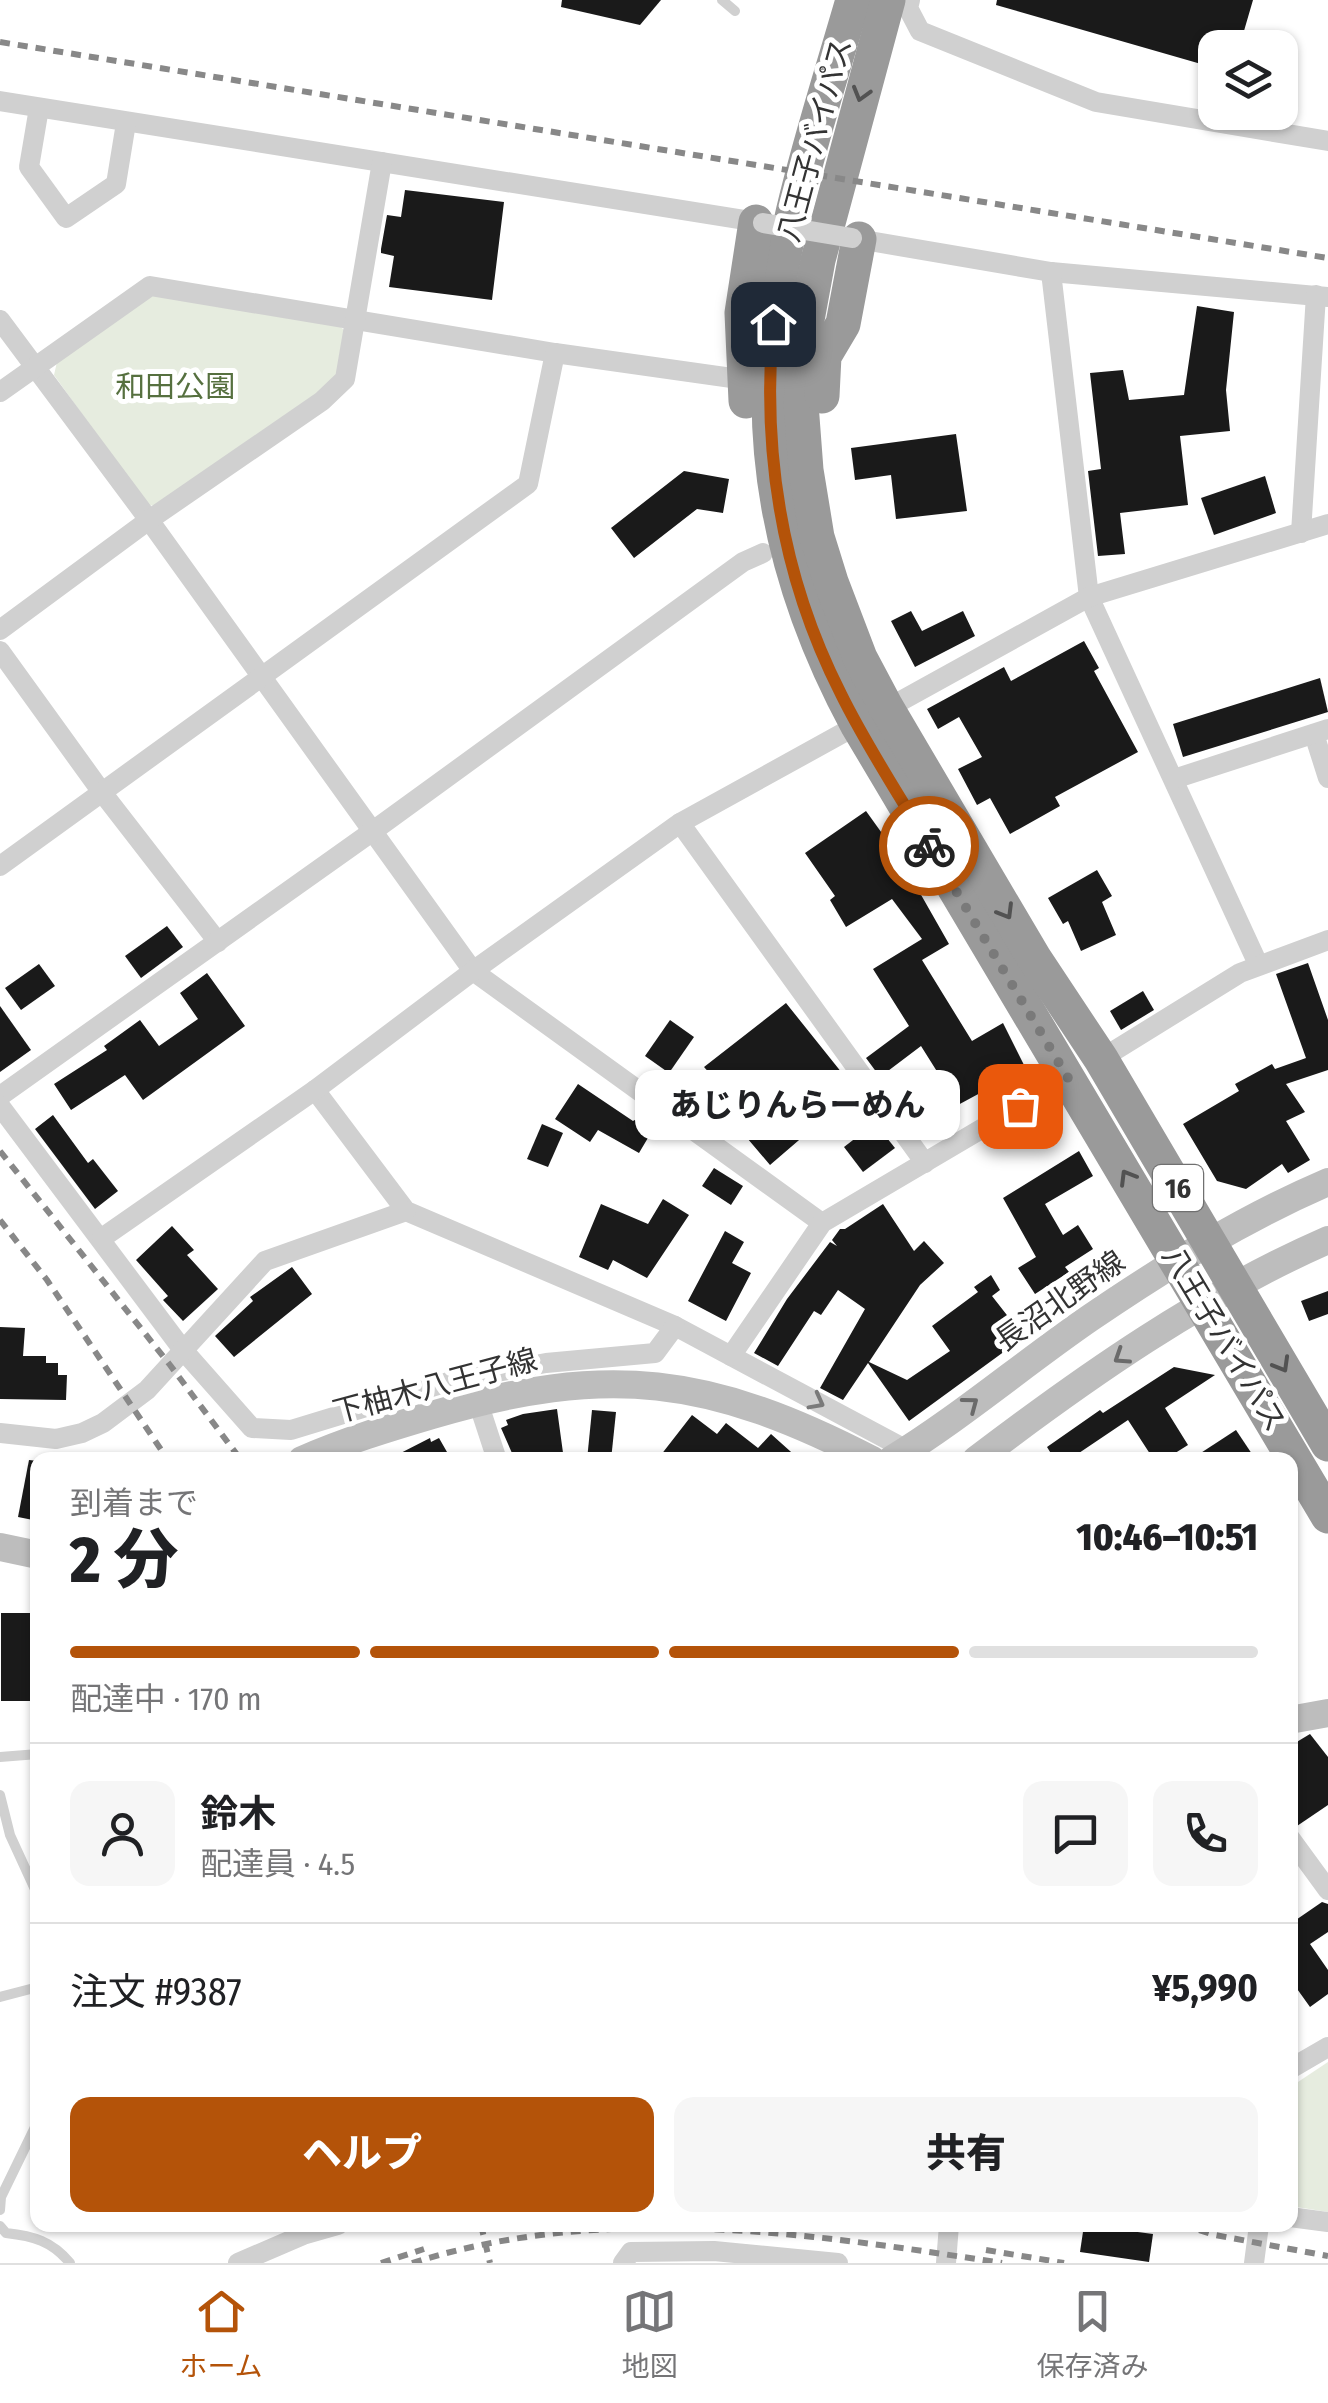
<!DOCTYPE html>
<html lang="ja">
<meta charset="utf-8">
<style>
body{margin:0;font-family:"Fira Sans Condensed","Noto Sans JP",sans-serif;background:#f6f6f6;color:#202124;height:100vh;display:flex;flex-direction:column;font-size:38px;white-space:nowrap}
*{box-sizing:border-box;margin:0}
p{font-size:32px;color:#757577}
.icon{flex:none;width:55px;height:55px;fill:none;stroke:currentColor;stroke-width:2;stroke-linecap:round;stroke-linejoin:round}
.map{position:relative;flex:1;overflow:hidden}
.side{position:absolute;left:30px;top:1452px;width:1268px;height:780px;display:flex;flex-direction:column;background:#fff;border-radius:20px;box-shadow:0 2px 8px #0004}
.side>*{flex:none}
.controls{position:absolute;left:1198px;top:30px;display:grid;gap:20px}
.controls a{display:grid;place-items:center;width:100px;height:100px;border-radius:20px;background:#fff;box-shadow:0 2px 8px #0004;font-size:50px}
.pin{position:absolute;display:grid;place-items:center;width:85px;height:85px;color:#fff;margin:-42px;border-radius:20px;box-shadow:0 5px 15px #0006}
.courier{position:absolute;display:grid;place-items:center;width:100px;height:100px;margin:-50px;border:8px solid #b45309;border-radius:50%;background:#fff;color:#222;box-shadow:0 2px 12px #0007}
.bubble{position:absolute;height:70px;border-radius:20px;background:#fff;box-shadow:0 2px 8px #0004;font-size:32px;font-weight:800;line-height:70px;text-align:center}
.head em{font-style:normal;font-weight:800}
.head div{display:flex;flex-direction:column-reverse}
.head{display:flex;align-items:center;justify-content:space-between;height:170px;padding:0 40px}
h1{font-size:65px;font-weight:800;line-height:75px}
.bar{display:grid;grid-template-columns:repeat(4,1fr);gap:15px 10px;align-content:center;height:120px;padding:0 40px}
.bar i{height:12px;border-radius:8px;background:#e0e0e0}
.bar .active{background:#b45309}
.bar p{grid-column:span 4}
.line{display:flex;align-items:center;gap:25px;padding:0 40px;border-top:2px solid #e0e0e0}
.line div{flex:1}
.round{display:grid;place-items:center;flex:none;width:105px;height:105px;border-radius:20px;background:#f6f6f6}
.action{display:flex;gap:20px;margin-top:auto;padding:20px 40px}
.action a{flex:1;height:115px;border-radius:20px;background:#b45309;color:#fff;font-size:40px;font-weight:800;line-height:115px;text-align:center}
.action a+a{background:#f6f6f6;color:#202124}
.tab-bar{display:flex;justify-content:space-around;align-items:center;height:140px;border-top:2px solid #e0e0e0;background:#fff;font-size:28px;color:#757577}
.tab-bar a{display:grid;justify-items:center;gap:5px}
.tab-bar .active{color:#b45309}
.map>svg:first-child{display:block}
</style>
<div class="map">
<svg width="1328" height="2263" viewBox="0 0 1328 2263">
<rect width="100%" height="100%" fill="#fff"/>
<g fill="#e6ecdf">
<path d="M148 294 338 324 345 331 343 375 156 506 147 505 54 375 57 362Z"/>
<path d="M1328 2062V2212L1290 2206 1291 2095 1298 2082Z"/>
</g>
<g fill="#1a1a1a">
<path d="M562 0H661L640 25 561 7Z"/>
<path d="M997 0H1253L1239 48H1215V68L996 5Z"/>
<path d="M405 190 504 202 492 300 389 287 394 256 381 253V249L387 215 401 217Z"/>
<path d="M1197 306 1234 312 1226 390 1230 431 1180 436 1188 505 1120 513 1125 554 1098 556 1088 471 1101 469 1090 373 1123 370 1129 400 1184 395Z"/>
<path d="M956 434 967 511 896 519 891 475 855 480 851 448Z"/>
<path d="M684 471 729 479 723 513 697 509 634 558 611 528Z"/>
<path d="M1265 476 1276 513 1214 535 1201 498Z"/>
<path d="M911 611 922 631 963 611 975 636 915 667 891 621Z"/>
<path d="M1084 641 1099 668 1094 671 1138 752 1055 797 1060 806 1010 834 990 798 977 805 958 769 982 757 959 717 938 729 927 709 1004 667 1011 681Z"/>
<path d="M1320 678 1328 712 1183 757 1173 724Z"/>
<path d="M866 811 889 843 891 842 949 944 922 960 972 1041 1003 1023 1033 1083 991 1108 982 1092 945 1112 953 1125 930 1138 911 1098 943 1081 921 1046 880 1077 866 1058 909 1026 873 969 922 939 892 899 846 927 830 900 835 896 805 853Z"/>
<path d="M1097 870 1112 896 1102 902 1116 935 1081 951 1068 921 1063 924 1048 898Z"/>
<path d="M167 926 183 947 141 978 125 956Z"/>
<path d="M1308 963 1328 1020V1070L1286 1084 1305 1112 1286 1121 1310 1160 1288 1173 1282 1164 1246 1189 1217 1181 1183 1124 1239 1091 1235 1084 1272 1064 1275 1069 1306 1058 1276 974Z"/>
<path d="M39 964 55 986 21 1010 5 988Z"/>
<path d="M207 973 245 1026 143 1100 125 1075 71 1110 54 1084 107 1050 104 1046 140 1020 159 1046 198 1019 180 993Z"/>
<path d="M1143 991 1154 1010 1121 1030 1110 1011Z"/>
<path d="M786 1003 854 1088 817 1119 820 1122 770 1165 742 1132 729 1118 724 1121 712 1105 728 1094 704 1067Z"/>
<path d="M0 1006 31 1050 0 1072Z"/>
<path d="M670 1020 694 1037 669 1073 645 1056Z"/>
<path d="M578 1084 633 1121 640 1117 655 1126 639 1153 598 1130 590 1142 555 1119Z"/>
<path d="M53 1115 88 1163 93 1159 118 1191 95 1209 35 1129Z"/>
<path d="M875 1123 895 1148 863 1172 844 1147Z"/>
<path d="M542 1124 563 1133 548 1167 527 1159Z"/>
<path d="M1079 1151 1093 1176 1045 1204 1063 1235 1078 1225 1093 1249 1065 1267 1069 1272 1035 1294 1018 1268 1036 1257 1003 1198Z"/>
<path d="M714 1168 743 1186 731 1205 702 1186Z"/>
<path d="M663 1199 689 1215 647 1278 613 1260 608 1270 579 1257 601 1204 648 1224Z"/>
<path d="M883 1204 914 1251 924 1241 944 1263 920 1285 869 1362 907 1380 950 1351 932 1326 978 1292 974 1287 991 1275 1000 1290 992 1296 1024 1337 909 1421 868 1363 843 1400 820 1388 865 1309 838 1290 821 1315 814 1311 778 1366 754 1353 787 1299 830 1242 837 1246 832 1240 840 1229H845Z"/>
<path d="M172 1226 194 1250 187 1255 218 1289 183 1321 163 1300 168 1296 136 1260Z"/>
<path d="M725 1231 744 1242 732 1263 751 1273 726 1321 688 1301Z"/>
<path d="M292 1267 312 1294 234 1357 215 1336 253 1301 250 1297Z"/>
<path d="M1328 1291V1314L1309 1321 1301 1301Z"/>
<path d="M0 1327 25 1328 23 1356H46V1363H58V1375H67L66 1400 0 1399Z"/>
<path d="M1174 1367 1215 1375 1165 1408 1188 1445 1164 1460H1154L1128 1420 1079 1453 1084 1460H1055L1047 1447 1100 1410 1103 1413Z"/>
<path d="M557 1409 564 1460H515L501 1428 508 1425 506 1420 523 1414Z"/>
<path d="M592 1410 616 1412 611 1460H587Z"/>
<path d="M692 1415 717 1434 726 1423 758 1448 771 1434 800 1460H657Z"/>
<path d="M1236 1430 1256 1460H1190Z"/>
<path d="M430 1438 431 1442 439 1438 447 1452 438 1456 440 1460H387Z"/>
<path d="M29 1460 38 1461V1521L18 1517Z"/>
<rect x="1" y="1613" width="37" height="88"/>
<path d="M1310 1734 1328 1757V1805L1297 1826 1290 1824V1746Z"/>
<path d="M1322 1902 1328 1904V1932L1310 1944 1328 1970V1994L1310 2007 1290 1979V1924Z"/>
<path d="M1084 2225 1153 2234 1149 2262 1080 2252Z"/>
</g>
<g fill="none" stroke-linecap="round" stroke-linejoin="round">
<g stroke="#d0d0d0" stroke-width="10">
<path d="M722 0 735 11"/>
<path d="M0 1757 38 1754"/>
<path d="M0 1795 10 1835 38 1896"/>
<path d="M0 1997 38 1987"/>
<path d="M0 2210 1 2197 38 2121"/>
<path d="M0 2226 6 2233C33 2236 52 2241 70 2263"/>
</g>
<g stroke="#d0d0d0" stroke-width="20">
<path d="M910 0 908 8 920 31 1096 102 1328 141"/>
<path d="M0 101 763 223"/>
<path d="M39 108 29 167 66 218 116 184 126 123"/>
<path d="M852 238 1051 272 1328 297"/>
<path d="M1051 272 1089 597 1258 964"/>
<path d="M0 320 149 520 473 971 822 1223"/>
<path d="M0 392 150 286 555 353 746 380"/>
<path d="M1301 533 1316 295"/>
<path d="M0 630 149 520 322 401 345 379 382 162"/>
<path d="M0 651 101 791 218 942"/>
<path d="M1314 734 1328 778"/>
<path d="M1174 779 1328 729"/>
<path d="M680 823 925 1163"/>
<path d="M0 866 528 484 555 353"/>
<path d="M1101 1059 1240 973 1328 940"/>
<path d="M315 1090 406 1211 675 1326 907 1450"/>
<path d="M0 1096 373 831 743 562 763 553"/>
<path d="M0 1106 183 1350 252 1428 291 1430 458 1379 546 1363 655 1353 675 1326"/>
<path d="M102 1238 315 1090 473 971 680 823 1089 597 1328 524"/>
<path d="M731 1356 822 1223 1068 1078"/>
<path d="M478 1402 497 1460"/>
<path d="M0 1433 56 1439 82 1433 103 1423 147 1390 265 1261 406 1211"/>
<path d="M1290 1838 1328 1890"/>
<path d="M1290 2069 1328 2047"/>
<path d="M1290 2217 1328 2222"/>
<path d="M238 2263 303 2235 338 2225"/>
<path d="M623 2263 631 2252 714 2251 838 2263"/>
<path d="M946 2263 949 2225"/>
<path d="M1254 2263 1259 2225"/>
</g>
<g stroke="#bdbdbd" stroke-width="28">
<path d="M302 1460C345 1441 388 1428 432 1415 608 1363 710 1376 872 1460"/>
<path d="M891 1460C960 1418 1023 1364 1090 1318 1165 1267 1244 1218 1328 1182"/>
<path d="M976 1460C1085 1377 1202 1295 1328 1240"/>
<path d="M0 1547 38 1555"/>
<path d="M1290 1716 1295 1719 1328 1713"/>
</g>
<g stroke="#9a9a9a" stroke-width="35">
<path d="M853 0C819 118 776 241 770 365 763 491 797 613 857 724L1328 1516"/>
<path d="M888 0 818 260 806 325 801 404 806 470 817 537 831 582 860 658 886 707 1034 958 1101 1059 1328 1444"/>
<path d="M822 396 824 356 843 324 859 239"/>
<path d="M746 401 742 313 756 222"/>
</g>
<g stroke="#888" stroke-width="6" stroke-dasharray="10 8" stroke-linecap="butt">
<path d="M0 42 1328 258"/>
<path d="M0 1151 170 1365 241 1460"/>
<path d="M0 1220 47 1280 168 1460"/>
<path d="M481 2225 490 2263"/>
<path d="M1182 2225 1215 2235 1328 2256"/>
<path d="M986 2250 1064 2263"/>
<path d="M381 2263 424 2249"/>
<path d="M412 2263C604 2202 808 2233 1002 2263"/>
</g>
<path stroke="#d0d0d0" stroke-width="20" d="M763 223 852 238"/>
</g>
<defs><path id="oneway-chevron" d="M-2-3.5L2.5 0L-2 3.5" fill="none" stroke-width="1.6" stroke-linecap="round" stroke-linejoin="round" transform="scale(2.5)"/></defs>
<g stroke="#525252">
<use href="#oneway-chevron" transform="translate(861 94) rotate(106)"/>
<use href="#oneway-chevron" transform="translate(1006 912) rotate(59)"/>
<use href="#oneway-chevron" transform="translate(1127 1177) rotate(-121)"/>
<use href="#oneway-chevron" transform="translate(1282 1365) rotate(60)"/>
</g>
<g stroke="#6a6a6a">
<use href="#oneway-chevron" transform="translate(1121 1357) rotate(147)"/>
<use href="#oneway-chevron" transform="translate(971 1404) rotate(-37)"/>
</g>
<use stroke="#7a7a7a" href="#oneway-chevron" transform="translate(817 1402) rotate(28)"/>
<g fill="none" stroke-linecap="round" stroke-linejoin="round">
<path stroke="#7a7a7a" stroke-width="10" stroke-dasharray="0 18" d="M929 846 1068 1078 1020 1106"/>
<path stroke="#b45309" stroke-width="12" d="M773 324C762 453 782 578 841 694 867 747 900 796 929 846"/>
</g>
<g text-anchor="middle" stroke-width="10" stroke-linejoin="round" paint-order="stroke">
<rect fill="#fff" stroke="#707070" stroke-width="2.5" x="1153" y="1165" width="50" height="46" rx="8"/>
<g font-size="28" font-weight="bold" fill="#333">
<text x="1178" y="1198">16</text>
</g>
<g font-size="30" fill="#333" stroke="#fff">
<text transform="translate(815 140) rotate(-75)" y="10">八王子バイパス</text>
<text transform="translate(1060 1301) rotate(-35)" y="10">長沼北野線</text>
<text transform="translate(1224 1339) rotate(59)" y="10">八王子バイパス</text>
<text transform="translate(435 1386) rotate(-15)" y="10">下柚木八王子線</text>
</g>
<g font-size="30" fill="#56703f" stroke="#fff">
<text x="175" y="397">和田公園</text>
</g>
</g>
</svg>
<div class="controls">
<a><svg class="icon" aria-label="layers" viewBox="0 0 24 24"><path d="M12 4l9 5-9 5-9-5zM3 14l9 5 9-5"/></svg></a>
</div>
<div class="pin" style="left:1020px;top:1106px;background:#ea580c"><svg class="icon" aria-label="bag" viewBox="0 0 24 24"><path d="M5 8h14l-1 12H6zM9 8a3 3 0 0 1 6 0"/></svg></div>
<div class="pin" style="left:773px;top:324px;background:#1f2937"><svg class="icon" aria-label="home" viewBox="0 0 24 24"><path d="M3 11l9-7 9 7M6 9v11h12V9"/></svg></div>
<div class="courier" style="left:929px;top:846px"><svg class="icon" aria-label="bike" viewBox="0 0 24 24"><circle cx="6" cy="16" r="4"/><circle cx="18" cy="16" r="4"/><path d="M6 16l4-8h5l3 8M10 8l3 8H6M13 5h3"/></svg></div>
<div class="bubble" style="left:635px;top:1070px;width:325px">あじりんらーめん</div>
<section class="side">
<div class="head"><div><h1>2 分</h1><p>到着まで</p></div><em>10:46–10:51</em></div>
<div class="bar"><i class="active"></i><i class="active"></i><i class="active"></i><i></i><p>配達中 · 170 m</p></div>
<div class="line" style="height:180px"><a class="round"><svg class="icon" aria-label="person" viewBox="0 0 24 24"><circle cx="12" cy="8" r="4"/><path d="M4 21q1-7 8-7t8 7"/></svg></a><div><b>鈴木</b><p>配達員 · 4.5</p></div><a class="round"><svg class="icon" aria-label="chat" viewBox="0 0 24 24"><path d="M4 5h16v11H9l-5 4z"/></svg></a><a class="round"><svg class="icon" aria-label="phone" viewBox="0 0 24 24"><path d="M5 4h4l2 5-3 2q2 4 5 5l2-3 5 2v4C11 20 4 13 5 4z"/></svg></a></div>
<div class="line" style="height:130px"><div>注文 #9387</div><b>¥5,990</b></div>
<div class="action"><a>ヘルプ</a><a>共有</a></div>
</section>
</div>
<nav class="tab-bar">
<a class="active"><svg class="icon" aria-label="home" viewBox="0 0 24 24"><path d="M3 11l9-7 9 7M6 9v11h12V9"/></svg>ホーム</a>
<a><svg class="icon" aria-label="map" viewBox="0 0 24 24"><path d="M3 6l6-2 6 2 6-2v14l-6 2-6-2-6 2zM9 4v14M15 6v14"/></svg>地図</a>
<a><svg class="icon" aria-label="saved" viewBox="0 0 24 24"><path d="M7 4h10v16l-5-4-5 4z"/></svg>保存済み</a>
</nav>
